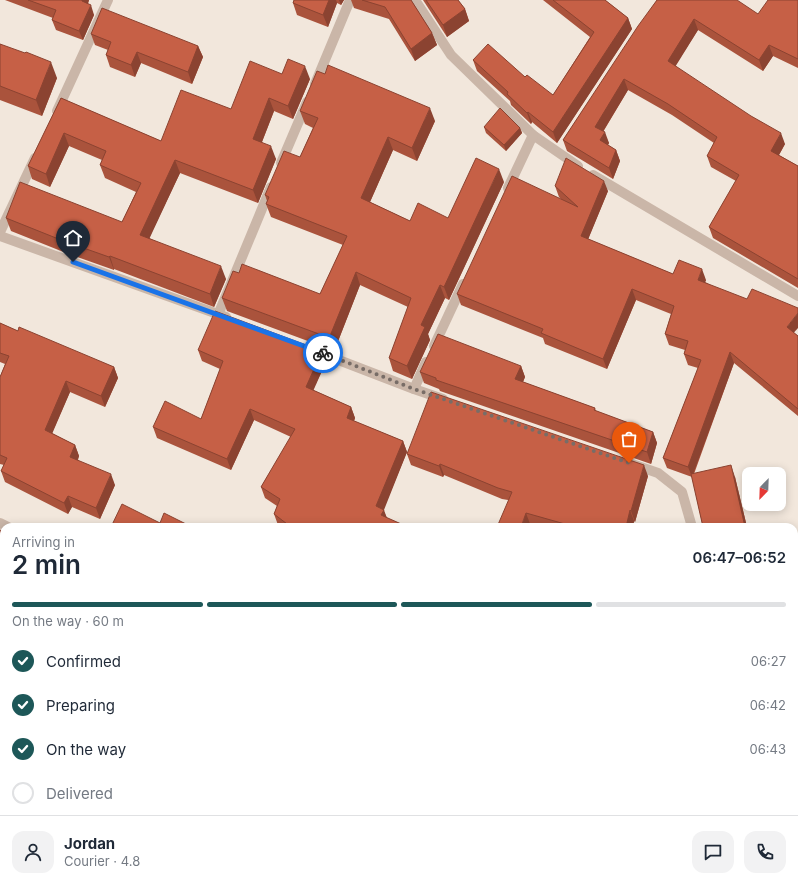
<!DOCTYPE html>
<meta charset="utf-8">
<style>
body{margin:0;font-family:Inter,sans-serif;background:#f2f2f3;color:#1f2937;height:100vh;display:flex;flex-direction:column;font-size:15px;white-space:nowrap}
*{box-sizing:border-box;margin:0}
p{font-size:13px;color:#747a83}
.icon{flex:none;width:22px;height:22px;fill:none;stroke:currentColor;stroke-width:2;stroke-linecap:round;stroke-linejoin:round}
.map{position:relative;flex:1;overflow:hidden}
.drawer{position:absolute;left:0px;top:523px;width:798px;height:372px;display:flex;flex-direction:column;background:#fff;border-radius:12px 12px 0 0;box-shadow:0 2px 10px #0003}
.drawer>*{flex:none}
.needle{width:26px;rotate:203deg}
.controls{position:absolute;left:742px;top:467px;display:grid;gap:8px}
.controls a{display:grid;place-items:center;width:44px;height:44px;border-radius:8px;background:#fff;box-shadow:0 2px 10px #0003;font-size:20px}
.pin{position:absolute;display:grid;place-items:center;width:34px;height:34px;color:#fff;margin:-41px -17px;border-radius:50% 50% 50% 0;rotate:-45deg;box-shadow:0 0 4px #0007}
.pin .icon{rotate:45deg}
.courier{position:absolute;display:grid;place-items:center;width:40px;height:40px;margin:-20px;border:3px solid #1a73e8;border-radius:50%;background:#fff;color:#222;box-shadow:0 1px 5px #0007}
.summary em{font-style:normal;font-weight:600}
.summary div{display:flex;flex-direction:column-reverse}
.summary{display:flex;align-items:center;justify-content:space-between;height:68px;padding:0 12px}
h1{font-size:26px;font-weight:600;line-height:30px}
.bar{display:grid;grid-template-columns:repeat(4,1fr);gap:6px 4px;align-content:center;height:48px;padding:0 12px}
.bar i{height:5px;border-radius:3px;background:#e0e1e3}
.bar .on{background:#1d5758}
.bar p{grid-column:span 4}
.line{display:flex;align-items:center;gap:10px;padding:0 12px;border-top:1px solid #e0e1e3}
.line div{flex:1}
.round{display:grid;place-items:center;flex:none;width:42px;height:42px;border-radius:12px;background:#f2f2f3}
ol{padding:0 12px;list-style:none}
li{display:flex;align-items:center;gap:12px;height:44px}
li p{margin-inline-start:auto}
li .icon{padding:4px;border-radius:50%;background:#1d5758;color:#fff;stroke-width:4}
li:last-child{color:#747a83}
li i{width:22px;height:22px;border:2px solid #e0e1e3;border-radius:50%}
.map>svg:first-child{display:block}
</style>
<div class="map">
<svg width="798" height="895" viewBox="0 0 798 895">
<rect width="100%" height="100%" fill="#f2e7dc"/>
<g fill="none" stroke-linecap="round" stroke-linejoin="round">
<g stroke="#cab6a8" stroke-width="10">
<path d="M415 0 451 55 533 135 578 166"/>
<path d="M315 84 350 0"/>
<path d="M57 111 108 0"/>
<path d="M281 163 307 102"/>
<path d="M593 175 798 296"/>
<path d="M508 188 533 135"/>
<path d="M0 232 35 158"/>
<path d="M0 236 226 317"/>
<path d="M218 315 271 187"/>
<path d="M434 346 463 284"/>
<path d="M310 349 414 389 443 399"/>
<path d="M414 389 426 362"/>
<path d="M632 464 658 473 682 492 692 527"/>
<path d="M0 523 8 527"/>
<path d="M794 547 798 544"/>
<path d="M0 690 4 695"/>
<path d="M0 813 4 814"/>
<path d="M794 876 798 877"/>
<path d="M118 891 120 895"/>
<path d="M650 891 651 895"/>
<path d="M136 895 142 891"/>
</g>
</g>
<g fill="#aa533c">
<path d="M5 0H89L88 4 94 15 83 40 56 30 52 20 53 18Z"/>
<path d="M294 0H344L341 5 337 3 328 27 297 15 293 3Z"/>
<path d="M351 0H411L432 33 437 45 415 61 389 19 354 8Z"/>
<path d="M423 0H458L465 9 469 21 447 37Z"/>
<path d="M543 0H605L628 18 632 29 557 143 532 122 531 124 511 105 510 101 477 71 473 60 525 77 553 95 590 37Z"/>
<path d="M657 0 758 14 798 0V68L773 56 763 71 698 30 675 66 785 144 779 155 798 166V288L713 238 709 227 736 181 711 167 707 156 714 143 672 115 628 90 603 132 609 143 608 145 616 150 620 161 613 179 567 151 563 140Z"/>
<path d="M91 34 198 46 203 57 192 84 141 63 135 77 110 67 106 55 108 50 95 45Z"/>
<path d="M0 44 57 78 42 116 0 100Z"/>
<path d="M282 74 310 79 293 119 274 111 262 142 276 159 258 203 180 173 149 238 226 279 214 307 114 269V270L66 253 11 231 6 218 122 222 136 192 105 178 100 165 102 160 69 146 50 187 32 179 28 166 61 98 161 141 231 109Z"/>
<path d="M300 111 435 121 417 161 393 150 370 202 410 221 448 218 504 182 449 300 445 298 428 334 430 340 412 379 393 371 389 358 408 307 360 285 335 349 333 348 332 350 227 311 222 298 239 273 320 294 343 245 271 217 266 204 267 201 265 195 300 157 313 128 305 124Z"/>
<path d="M484 127 520 128 522 133 506 151 486 133Z"/>
<path d="M555 186 608 191 588 239 673 274 706 280 705 282 794 333 798 336V416L734 363 694 474 735 477 747 527H703L692 477 667 468 663 458 698 368 688 365 684 354 685 350 669 345 665 334 671 314 636 300 607 369 545 344 543 338 461 305 457 294 561 199 559 197Z"/>
<path d="M0 323 18 331 114 367 118 378 105 407 70 392 52 433 75 445 79 456 78 460 115 485 100 519 72 507 68 514 5 482 1 471 4 465 0 464V377L5 364 0 362Z"/>
<path d="M198 350 322 351 326 362 313 390 351 407 355 418 354 421 403 441 407 452 383 510 387 518 408 527H280L278 525 274 514 277 506 265 498 261 487 291 437 254 420 231 470 157 438 153 427 201 419 220 369 202 361Z"/>
<path d="M521 366 525 377 523 382 595 408 596 411 653 432 657 443 651 464 440 391 439 389 424 383 420 372Z"/>
<path d="M407 454 648 476 635 522 634 521 633 527H541L530 524 508 500 502 499 444 475 443 477 411 465Z"/>
<path d="M794 558 798 563V699L794 698Z"/>
<path d="M0 613 4 616V679L0 675Z"/>
<path d="M798 701V753L796 751 794 753V702Z"/>
<path d="M794 823 798 824V860L794 859Z"/>
</g>
<g fill="#8b4331">
<path d="M82 0H89L85 11 82 1Z"/>
<path d="M329 0H336L337 3 328 27 323 15Z"/>
<path d="M339 0H344L341 5Z"/>
<path d="M91 5 94 15 83 40 79 31Z"/>
<path d="M465 9 469 21 447 37 443 25Z"/>
<path d="M628 18 632 29 557 143 553 132Z"/>
<path d="M694 19 698 30 672 72 668 61Z"/>
<path d="M432 33 437 45 415 61 411 49Z"/>
<path d="M769 45 773 56 763 71 759 60Z"/>
<path d="M198 46 203 57 192 84 188 72Z"/>
<path d="M137 52 141 63 135 77 131 65Z"/>
<path d="M51 62 57 78 42 116 36 100Z"/>
<path d="M305 66 310 79 293 119 288 106Z"/>
<path d="M624 79 628 90 599 138 595 127Z"/>
<path d="M269 98 274 111 258 152 253 139Z"/>
<path d="M430 108 435 121 417 161 412 148Z"/>
<path d="M528 112 532 122 531 124 527 113Z"/>
<path d="M520 128 522 133 506 151 504 145Z"/>
<path d="M605 132 609 143 604 151 600 140Z"/>
<path d="M64 133 69 146 50 187 46 174Z"/>
<path d="M781 133 785 144 775 162 771 151Z"/>
<path d="M388 137 393 150 366 211 361 198Z"/>
<path d="M271 146 276 159 258 203 253 190Z"/>
<path d="M616 150 620 161 613 179 609 168Z"/>
<path d="M175 160 180 173 145 248 140 235Z"/>
<path d="M499 169 504 182 449 300 444 287Z"/>
<path d="M604 181 608 191 585 247 581 236Z"/>
<path d="M110 256 114 269V270L109 257Z"/>
<path d="M221 266 226 279 214 307 210 294Z"/>
<path d="M702 269 706 280 702 290 698 280Z"/>
<path d="M356 272 360 285 335 349 330 336Z"/>
<path d="M440 285 445 298 428 334 430 340 412 379 407 366 421 325Z"/>
<path d="M632 289 636 300 607 369 603 359Z"/>
<path d="M798 313V328L790 337 787 327Z"/>
<path d="M328 335 333 348 332 350 327 337Z"/>
<path d="M322 351 326 362 310 398 306 387Z"/>
<path d="M730 352 734 363 692 477 688 467Z"/>
<path d="M521 366 525 377 519 391 515 379Z"/>
<path d="M114 367 118 378 105 407 101 396Z"/>
<path d="M66 381 70 392 49 441 45 430Z"/>
<path d="M351 407 355 418 351 429 347 418Z"/>
<path d="M250 409 254 420 231 470 227 459Z"/>
<path d="M653 432 657 443 651 464 647 452Z"/>
<path d="M403 441 407 452 382 515 384 510 388 521 385 526 376 506Z"/>
<path d="M75 445 79 456 74 468 70 457Z"/>
<path d="M440 464 444 475 443 477 439 466Z"/>
<path d="M644 465 648 476 635 522 631 511Z"/>
<path d="M731 465 735 477 747 527H745Z"/>
<path d="M111 474 115 485 100 519 96 508Z"/>
<path d="M68 496 72 507 68 514 64 503Z"/>
<path d="M630 510 634 521 633 527H626Z"/>
<path d="M526 513 530 524 529 527H521Z"/>
<path d="M4 536V555L0 564V544Z"/>
<path d="M794 745 796 751 794 753Z"/>
<path d="M473 891H481L480 895H472Z"/>
<path d="M627 891H634L633 895H626Z"/>
</g>
<g fill="#c66046" stroke="#8b4331">
<path d="M28 0H82V1L91 5 79 31 52 20 56 10Z"/>
<path d="M294 0H329L323 15 293 3Z"/>
<path d="M362 0H411L432 33 411 49 385 7Z"/>
<path d="M426 0H458L465 9 443 25Z"/>
<path d="M553 0H605L628 18 553 132 528 112 527 113 507 94 508 92 473 60 488 44 525 77 527 75 553 95 594 32Z"/>
<path d="M657 0H737L758 14 768 0H798V59L769 45 759 60 694 19 668 61 751 116 781 133 771 151 798 166V279L709 227 739 175 707 156 717 137 668 104 624 79 595 127 605 132 600 140 616 150 609 168 563 140 638 26Z"/>
<path d="M102 8 198 46 188 72 137 52 131 65 106 55 111 42 91 34Z"/>
<path d="M0 44 25 53 26 52 51 62 36 100 0 86Z"/>
<path d="M288 59 305 66 288 106 269 98 253 139 271 146 253 190 175 160 140 235 221 266 210 294 110 256 109 257 61 240 6 218 20 182 122 222 141 183 100 165 106 151 64 133 46 174 28 166 61 98 161 141 181 90 231 109 250 61 282 74Z"/>
<path d="M328 65 430 108 412 148 388 137 361 198 410 221 418 203 448 218 476 158 499 169 444 287 440 285 421 325 425 327 407 366 389 358 411 298 356 272 330 336 328 335 327 337 222 298 233 271 239 273 242 264 320 294 347 236 266 204 269 197 265 195 284 151 300 157 318 118 300 111 317 71 325 74Z"/>
<path d="M500 108 520 128 504 145 484 127Z"/>
<path d="M566 158 604 181 581 236 673 274 679 260 702 269 698 280 747 299 752 289 798 308V313L787 327 798 336V409L730 352 688 467 663 458 701 360 684 354 688 341 665 334 674 306 632 289 603 359 541 333 543 329 457 294 512 176 578 207 555 186Z"/>
<path d="M215 311 322 351 306 387 351 407 347 418 403 441 376 506 384 510 381 515 408 527H291L274 514 280 499 261 487 295 429 250 409 227 459 153 427 165 401 201 419 223 361 198 350Z"/>
<path d="M0 323 18 331 19 327 114 367 101 396 66 381 45 430 75 445 70 457 111 474 96 508 68 496 64 503 1 471 7 458 0 455V377L9 356 0 353Z"/>
<path d="M438 334 521 366 515 379 595 408 594 410 653 432 647 452 436 380V378L420 372Z"/>
<path d="M431 392 644 465 631 511 630 510 626 527H571L572 526 526 513 521 527H497L512 492 498 488 440 464 439 466 407 454Z"/>
<path d="M731 465 745 527H703L691 474Z"/>
<path d="M122 504 160 523 164 513 192 527H111Z"/>
<path d="M0 530 4 532V536L0 544Z"/>
<path d="M794 558 798 563V691L794 688Z"/>
<path d="M0 613 4 616V672L0 668Z"/>
<path d="M798 701V746L794 741V702Z"/>
<path d="M794 823 798 824V850L794 849Z"/>
<path d="M182 891H195L199 895H178Z"/>
<path d="M381 891H473L472 895H380Z"/>
<path d="M569 891H627L626 895H548L569 893Z"/>
<path d="M730 891H743V895H712Z"/>
</g>
<g fill="none" stroke-linecap="round" stroke-linejoin="round">
<path stroke="#786d67" stroke-width="4" stroke-dasharray="0 7.2" d="M323 353 414 389 629 463"/>
<path stroke="#1a73e8" stroke-width="5" d="M73 262 323 353"/>
</g>
</svg>
<div class="controls">
<a><svg class="needle" viewBox="-14 -14 28 28"><path d="M0-13l5 13h-10z" fill="#e53935"/><path d="M0 13l5-13h-10z" fill="#747a83"/></svg></a>
</div>
<div class="pin" style="left:629px;top:463px;background:#ea580c"><svg class="icon" aria-label="bag" viewBox="0 0 24 24"><path d="M5 8h14l-1 12H6zM9 8a3 3 0 0 1 6 0"/></svg></div>
<div class="pin" style="left:73px;top:262px;background:#1f2937"><svg class="icon" aria-label="home" viewBox="0 0 24 24"><path d="M3 11l9-7 9 7M6 9v11h12V9"/></svg></div>
<div class="courier" style="left:323px;top:353px"><svg class="icon" aria-label="bike" viewBox="0 0 24 24"><circle cx="6" cy="16" r="4"/><circle cx="18" cy="16" r="4"/><path d="M6 16l4-8h5l3 8M10 8l3 8H6M13 5h3"/></svg></div>
<section class="drawer">
<div class="summary"><div><h1>2 min</h1><p>Arriving in</p></div><em>06:47–06:52</em></div>
<div class="bar"><i class="on"></i><i class="on"></i><i class="on"></i><i></i><p>On the way · 60 m</p></div>
<ol>
<li><svg class="icon" aria-label="check" viewBox="0 0 24 24"><path d="M5 12l5 5 9-10"/></svg>Confirmed<p>06:27</p></li>
<li><svg class="icon" aria-label="check" viewBox="0 0 24 24"><path d="M5 12l5 5 9-10"/></svg>Preparing<p>06:42</p></li>
<li><svg class="icon" aria-label="check" viewBox="0 0 24 24"><path d="M5 12l5 5 9-10"/></svg>On the way<p>06:43</p></li>
<li><i></i>Delivered</li>
</ol>
<div class="line" style="height:72px"><a class="round"><svg class="icon" aria-label="person" viewBox="0 0 24 24"><circle cx="12" cy="8" r="4"/><path d="M4 21q1-7 8-7t8 7"/></svg></a><div><b>Jordan</b><p>Courier · 4.8</p></div><a class="round"><svg class="icon" aria-label="chat" viewBox="0 0 24 24"><path d="M4 5h16v11H9l-5 4z"/></svg></a><a class="round"><svg class="icon" aria-label="phone" viewBox="0 0 24 24"><path d="M5 4h4l2 5-3 2q2 4 5 5l2-3 5 2v4C11 20 4 13 5 4z"/></svg></a></div>
</section>
</div>
